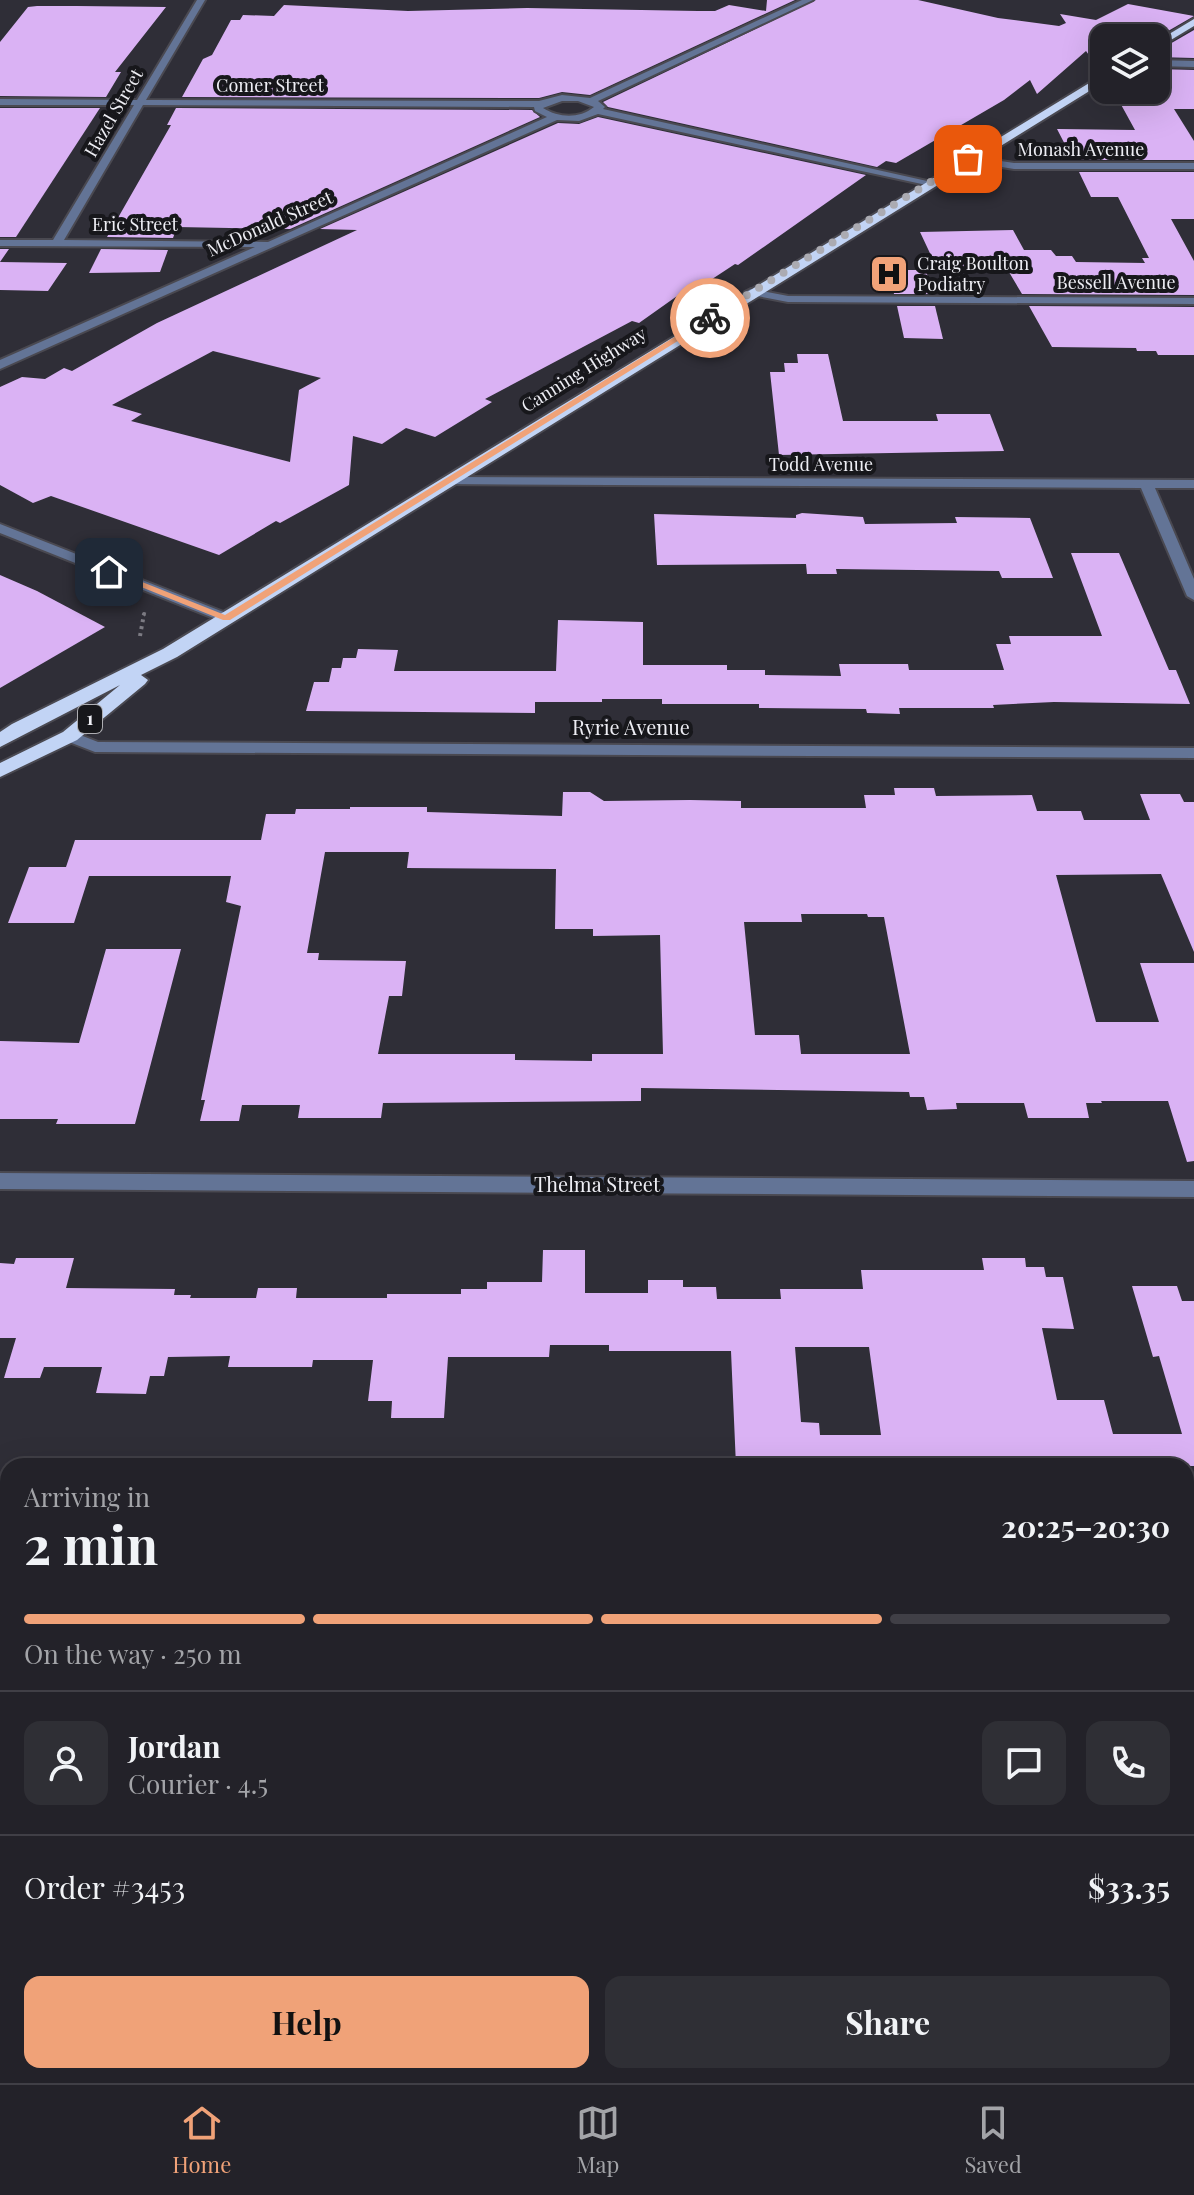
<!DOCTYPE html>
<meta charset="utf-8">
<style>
body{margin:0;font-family:"Playfair Display",serif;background:#2f2f35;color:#f1f3f6;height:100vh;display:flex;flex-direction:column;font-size:30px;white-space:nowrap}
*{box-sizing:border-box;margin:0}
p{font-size:26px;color:#a3a4a8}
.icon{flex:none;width:44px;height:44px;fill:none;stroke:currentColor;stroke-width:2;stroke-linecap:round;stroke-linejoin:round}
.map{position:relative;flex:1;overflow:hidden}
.side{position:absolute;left:0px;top:1458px;width:1194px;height:626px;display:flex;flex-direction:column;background:#232229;border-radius:24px 24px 0 0;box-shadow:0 8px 32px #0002,0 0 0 2px #403f46}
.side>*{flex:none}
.fabs{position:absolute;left:1090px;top:24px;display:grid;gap:16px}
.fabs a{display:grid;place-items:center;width:80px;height:80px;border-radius:16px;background:#232229;box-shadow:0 8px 32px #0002,0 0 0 2px #403f46;font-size:40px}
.pin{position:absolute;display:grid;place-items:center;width:68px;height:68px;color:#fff;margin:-34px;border-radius:16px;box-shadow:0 4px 12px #0006}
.courier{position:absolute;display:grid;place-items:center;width:80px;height:80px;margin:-40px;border:6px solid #f0a278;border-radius:50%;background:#fff;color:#222;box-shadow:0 2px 10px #0007}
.head em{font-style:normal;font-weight:700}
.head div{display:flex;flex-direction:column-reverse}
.head{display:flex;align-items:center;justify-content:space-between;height:136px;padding:0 24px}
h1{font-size:52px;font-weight:700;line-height:60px}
.bar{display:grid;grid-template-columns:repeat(4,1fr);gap:12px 8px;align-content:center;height:96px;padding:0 24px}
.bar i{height:10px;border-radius:6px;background:#403f46}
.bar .active{background:#f0a278}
.bar p{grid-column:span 4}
.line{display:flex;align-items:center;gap:20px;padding:0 24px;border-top:2px solid #403f46}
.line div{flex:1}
.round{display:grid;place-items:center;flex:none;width:84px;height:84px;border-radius:16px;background:#2f2f35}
.primary-button{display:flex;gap:16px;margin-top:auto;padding:16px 24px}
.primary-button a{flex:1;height:92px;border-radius:16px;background:#f0a278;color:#111;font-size:32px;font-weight:700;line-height:92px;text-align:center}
.primary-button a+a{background:#2f2f35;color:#f1f3f6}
.tabs{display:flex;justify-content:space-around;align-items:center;height:112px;border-top:2px solid #403f46;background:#232229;font-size:22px;color:#a3a4a8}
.tabs a{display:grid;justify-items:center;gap:4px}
.tabs .active{color:#f0a278}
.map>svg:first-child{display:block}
</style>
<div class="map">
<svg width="1194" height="2083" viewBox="0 0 1194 2083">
<rect width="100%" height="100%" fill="#2f2e37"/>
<g fill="#dab2f4" fill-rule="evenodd">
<path d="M767 0H795L590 95 562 92 539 98 182 97 203 59 212 55 231 20H240L243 15 274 16 284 5 408 11 527 8 698 11H715L729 5 766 11Z"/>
<path d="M816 0H918L998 18 1059 26 1066 23 1060 14 1096 20 1128 4 1194 16 1156 38H1104V71L1101 72 1086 51 1037 94 1030 80 1004 100 896 163 886 161 877 167 608 107 603 102Z"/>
<path d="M37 6H77L166 7 115 72H121L106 97 0 96V42L28 7Z"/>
<path d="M1194 30V58L1156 57V52Z"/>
<path d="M1156 69 1194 70V109H1174L1194 141V160H1073L1057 129 1135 130 1113 90H1156Z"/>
<path d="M0 108H100L16 237H0Z"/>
<path d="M176 108 532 110 540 117 290 229 177 227 173 238 107 237 171 125H167Z"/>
<path d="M598 117 866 175 738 265 735 264 694 291 687 289 639 323 632 321 485 399 492 402 435 437 406 428 382 444 353 436 349 485 280 523 276 521 219 555 51 496 33 503 0 485V387L22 377 45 379 64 368 72 371 157 323 357 230 320 229 558 123 579 124ZM213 351 321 378 299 390 290 462 131 421 142 414 112 405Z"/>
<path d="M1079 172H1194V219H1171L1194 261V295L1022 294 1006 267 936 266 920 232 1013 230 1024 250H1051L1056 256H1072L1076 262 1145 263 1142 258H1149L1118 197H1091Z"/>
<path d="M0 249H9L0 262 67 263 48 291 0 290Z"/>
<path d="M101 249 168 250 160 272 89 273Z"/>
<path d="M890 270H926L932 294H894Z"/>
<path d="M897 306H935L943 339 904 338Z"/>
<path d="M1029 306 1194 307V355H1158L1156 351H1137L1136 348 1052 347Z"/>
<path d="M797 354H828L843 421H938L936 414H990L1004 451 779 455 770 372H785L784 363H798Z"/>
<path d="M802 513 863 517 865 524 957 523 955 517 1030 518 1053 578H1002L999 571 836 569 837 574H807L806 564 657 565 654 514 796 518V515Z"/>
<path d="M1071 553H1119L1169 670H1176L1190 704 1054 702 993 705 994 708H899L900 714 867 713 866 709 759 708V704H662V699H602V702H535V713L306 711 314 682H329L332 668H341L343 658H356L358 649 398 650 394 671H556L558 620 643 622V665H727V670H765V675L841 676 839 664H908L909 670H1004L996 644H1011L1009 636H1102Z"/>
<path d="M0 575 37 591 105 627 0 688Z"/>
<path d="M894 788H934L936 796 1032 795 1037 811H1081L1084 820H1150L1140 794H1180L1184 802H1194V952L1161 874 1056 875 1096 1022H1159L1140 963H1194V1161L1187 1162 1168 1101H1101L1102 1103H1086L1089 1118H1028L1024 1103H956L957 1109 927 1110 924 1097H910L909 1092 641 1088V1101L383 1103 381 1118H298L300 1105H242L239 1121H200L205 1100H201L241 906 226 902 231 876H89L74 923H8L29 867H66L75 840H261L266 814H295L296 809H350V807H427V812L562 816 563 792H590L604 801 690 800 741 801V808H866L864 795H895ZM325 852H409L407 868 556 869 555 929H593V936L660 935 663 1054H592V1061L515 1060V1054H378L389 996H402L406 961 318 960 319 953H307ZM801 914H867L868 917H884L910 1054H801L799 1035H755L744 922H802Z"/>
<path d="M106 949H181L135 1124H56L58 1119H0V1041L79 1043Z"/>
<path d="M543 1250H585V1293H648V1280H683V1287H716L717 1299H781L780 1289H863L861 1270H984L982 1258H1025L1026 1267H1044L1046 1277H1063L1074 1329 1042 1328 1057 1400H1104L1113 1434H1182L1159 1356 1153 1357 1132 1286H1177L1182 1301H1194V1466H736L731 1351H609V1345H550L549 1357H448L444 1418H391L392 1401H368L373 1360H313L312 1367H228L230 1356 168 1357 164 1376H150L146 1394 96 1393 102 1367H44L40 1378H4L16 1338H0V1263L14 1264 16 1258H74L66 1288 175 1289 174 1295H191L190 1298H256L258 1288H297L296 1298H387V1294H461V1289H487V1282H542ZM795 1347H869L881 1435H820L819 1423 801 1422Z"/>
</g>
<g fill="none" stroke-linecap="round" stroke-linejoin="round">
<defs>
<g id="minor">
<path d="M197 0H205L146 100 539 101 562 95 590 98 802 0H813L598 101 605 107 603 109 936 183 931 186 598 114 579 121 557 120 0 369V360L255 247 0 246V240H53L134 105H0V99L137 100ZM562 101H578L594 107C579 119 559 118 543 108ZM143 105 534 107 535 111 547 117 268 242 64 240Z"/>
<path d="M1156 60 1194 61V67L1156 66Z"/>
<path d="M968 156 1014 163H1194V169H1014L965 161Z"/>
<path d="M751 289 788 296 1194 298V304L788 302 747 294 745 292Z"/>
<path d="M447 477 1194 480V488H1155L1194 579V600L1187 596 1141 488 442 484 440 481Z"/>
<path d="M0 524 231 615 234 618 226 623 221 621 0 533Z"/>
<path d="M70 731 98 742 1194 748V758L95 752 64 740 62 736Z"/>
<path d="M0 1173 1194 1181V1197L0 1189Z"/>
<rect x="0" y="1989" width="8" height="32"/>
<rect x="1186" y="1993" width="8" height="32"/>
</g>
<g id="highway">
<path d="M1194 19V26L1156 49V42Z"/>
<path d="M1104 74V82L177 657 141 675 148 680 145 684 77 740 0 777V763L63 732 120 685 0 747V732L12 724 163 649Z"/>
</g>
</defs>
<use href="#minor" stroke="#4a4951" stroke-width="4"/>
<use href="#highway" stroke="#4a4951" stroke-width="4"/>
<path stroke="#7c7b83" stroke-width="4" stroke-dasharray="3 4" stroke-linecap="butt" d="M140 636 144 614 149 616"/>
<use href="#minor" fill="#637496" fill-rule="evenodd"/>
<use href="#highway" fill="#c2d4f5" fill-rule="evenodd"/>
</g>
<path fill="#f0a278" d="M710 315 713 319 230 620H223L104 572 112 570 225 615Z"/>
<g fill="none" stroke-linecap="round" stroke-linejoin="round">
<path stroke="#ababb2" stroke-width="8" stroke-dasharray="0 14.4" d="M710 318 968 159"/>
</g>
<defs>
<symbol id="hospital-square" viewBox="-11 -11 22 22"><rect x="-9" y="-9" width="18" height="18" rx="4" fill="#f0a278" stroke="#17171b"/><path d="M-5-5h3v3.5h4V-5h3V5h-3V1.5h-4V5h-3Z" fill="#111"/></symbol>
</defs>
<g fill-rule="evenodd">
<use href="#hospital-square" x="867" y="252" width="44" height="44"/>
</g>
<g text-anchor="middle" stroke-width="8" stroke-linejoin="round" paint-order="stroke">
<g font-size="18" fill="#eeeef4" stroke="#17171b">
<text x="270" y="92">Comer Street</text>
<text transform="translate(114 113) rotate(-60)" y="6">Hazel Street</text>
<text x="1081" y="156">Monash Avenue</text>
<text transform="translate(270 224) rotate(-24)" y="6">McDonald Street</text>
<text x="135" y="231">Eric Street</text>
<text x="1116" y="289">Bessell Avenue</text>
<text transform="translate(584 370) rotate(-32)" y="6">Canning Highway</text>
<text x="821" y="471">Todd Avenue</text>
</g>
<g font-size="18" fill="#eeeef4" stroke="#17171b" text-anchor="start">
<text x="917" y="270">Craig Boulton<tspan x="917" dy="21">Podiatry</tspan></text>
</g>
<rect fill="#17171b" stroke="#aeaeb3" stroke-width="2" x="78" y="705" width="24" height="28" rx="6"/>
<g font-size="18" font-weight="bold" fill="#eeeef4">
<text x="90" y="725">1</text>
</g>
<g font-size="20" fill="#eeeef4" stroke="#17171b">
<text x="631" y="735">Ryrie Avenue</text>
<text x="597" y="1192">Thelma Street</text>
</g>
</g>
</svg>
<div class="fabs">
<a><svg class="icon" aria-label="layers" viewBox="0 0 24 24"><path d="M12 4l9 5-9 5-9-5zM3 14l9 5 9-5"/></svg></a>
</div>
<div class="pin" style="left:968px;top:159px;background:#ea580c"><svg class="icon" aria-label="bag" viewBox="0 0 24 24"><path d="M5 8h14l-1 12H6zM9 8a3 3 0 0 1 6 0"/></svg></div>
<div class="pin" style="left:109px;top:572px;background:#1f2937"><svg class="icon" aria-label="home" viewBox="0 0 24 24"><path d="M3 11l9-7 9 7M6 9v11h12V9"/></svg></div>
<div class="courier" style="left:710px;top:318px"><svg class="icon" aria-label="bike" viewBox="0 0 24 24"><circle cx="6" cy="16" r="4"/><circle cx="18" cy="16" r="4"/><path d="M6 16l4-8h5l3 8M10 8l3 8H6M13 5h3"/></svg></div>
<section class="side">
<div class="head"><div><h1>2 min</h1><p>Arriving in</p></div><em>20:25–20:30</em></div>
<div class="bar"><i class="active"></i><i class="active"></i><i class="active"></i><i></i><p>On the way · 250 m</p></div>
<div class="line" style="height:144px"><a class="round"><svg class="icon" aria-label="person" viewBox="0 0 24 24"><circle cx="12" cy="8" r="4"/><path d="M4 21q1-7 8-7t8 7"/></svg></a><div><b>Jordan</b><p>Courier · 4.5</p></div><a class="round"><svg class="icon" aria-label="chat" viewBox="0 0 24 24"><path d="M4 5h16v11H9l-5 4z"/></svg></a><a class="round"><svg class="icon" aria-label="phone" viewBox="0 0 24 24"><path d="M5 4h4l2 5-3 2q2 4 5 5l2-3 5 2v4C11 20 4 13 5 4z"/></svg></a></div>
<div class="line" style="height:104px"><div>Order #3453</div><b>$33.35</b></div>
<div class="primary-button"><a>Help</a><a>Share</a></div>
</section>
</div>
<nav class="tabs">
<a class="active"><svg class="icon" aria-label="home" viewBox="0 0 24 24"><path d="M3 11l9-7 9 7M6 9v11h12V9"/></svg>Home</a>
<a><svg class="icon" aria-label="map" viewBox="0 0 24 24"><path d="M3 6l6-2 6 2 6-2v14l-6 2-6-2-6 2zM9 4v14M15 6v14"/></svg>Map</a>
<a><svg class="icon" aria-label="saved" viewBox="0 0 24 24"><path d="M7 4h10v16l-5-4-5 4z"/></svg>Saved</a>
</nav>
